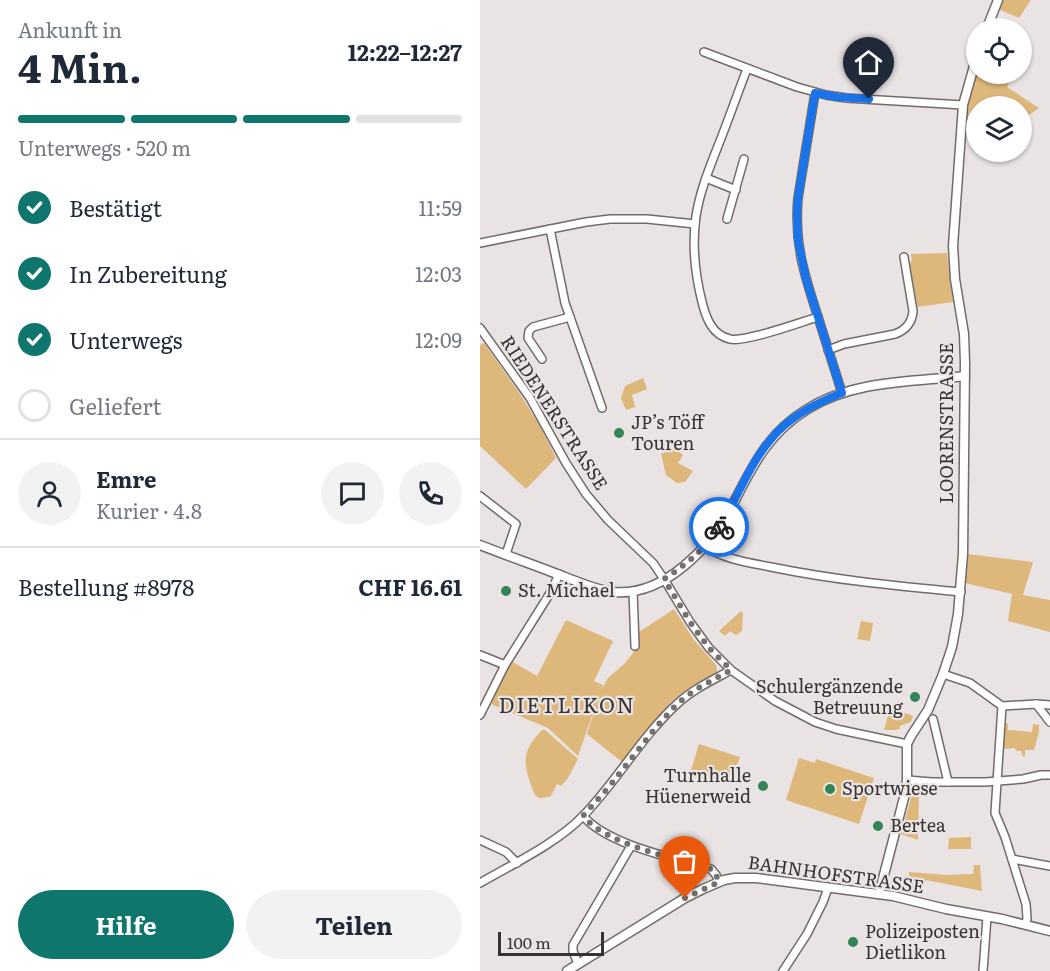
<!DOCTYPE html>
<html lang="de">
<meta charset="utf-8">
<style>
body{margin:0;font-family:Literata,serif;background:#f2f2f3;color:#1f2937;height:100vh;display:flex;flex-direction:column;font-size:22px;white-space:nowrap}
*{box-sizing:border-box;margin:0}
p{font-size:20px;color:#747a83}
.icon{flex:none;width:33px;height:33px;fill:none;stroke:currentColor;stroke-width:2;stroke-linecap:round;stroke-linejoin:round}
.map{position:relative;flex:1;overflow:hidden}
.side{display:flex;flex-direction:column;background:#fff;width:480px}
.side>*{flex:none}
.buttons{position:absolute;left:486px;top:18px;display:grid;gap:12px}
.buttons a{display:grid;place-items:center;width:66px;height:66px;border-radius:50%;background:#fff;box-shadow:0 2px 4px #0004;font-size:30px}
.scale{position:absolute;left:18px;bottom:15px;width:106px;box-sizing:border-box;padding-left:6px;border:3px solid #363433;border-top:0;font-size:16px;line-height:21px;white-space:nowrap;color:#363433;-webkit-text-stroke:4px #e9e3e3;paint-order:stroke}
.pin{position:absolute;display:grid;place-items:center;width:51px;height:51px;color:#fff;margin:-62px -26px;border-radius:50% 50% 50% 0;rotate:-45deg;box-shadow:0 0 6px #0007}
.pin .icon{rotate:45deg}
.courier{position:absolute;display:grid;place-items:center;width:60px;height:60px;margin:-30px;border:4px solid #1a73e8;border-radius:50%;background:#fff;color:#222;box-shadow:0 2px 8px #0007}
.headline em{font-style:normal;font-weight:700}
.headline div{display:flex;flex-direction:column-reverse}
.headline{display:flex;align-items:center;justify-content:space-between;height:102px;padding:0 18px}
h1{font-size:39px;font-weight:700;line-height:45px}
.bar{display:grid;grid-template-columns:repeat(4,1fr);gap:9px 6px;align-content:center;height:72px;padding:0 18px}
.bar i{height:8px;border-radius:4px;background:#e0e1e3}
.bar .current{background:#0f766e}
.bar p{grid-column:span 4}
.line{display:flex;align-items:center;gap:15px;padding:0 18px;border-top:2px solid #e0e1e3}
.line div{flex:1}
.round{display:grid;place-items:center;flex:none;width:63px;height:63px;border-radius:32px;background:#f2f2f3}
ol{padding:0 18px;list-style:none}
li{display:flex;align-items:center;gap:18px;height:66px}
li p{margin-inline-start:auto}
li .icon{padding:6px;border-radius:50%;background:#0f766e;color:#fff;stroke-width:4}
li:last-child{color:#747a83}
li i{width:33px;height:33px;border:3px solid #e0e1e3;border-radius:50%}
.primary-button{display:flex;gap:12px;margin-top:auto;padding:12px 18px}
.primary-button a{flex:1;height:69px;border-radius:36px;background:#0f766e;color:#fff;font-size:24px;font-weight:700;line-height:69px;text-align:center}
.primary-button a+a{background:#f2f2f3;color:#1f2937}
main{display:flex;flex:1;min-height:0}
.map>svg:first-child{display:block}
</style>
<main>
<section class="side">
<div class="headline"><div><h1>4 Min.</h1><p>Ankunft in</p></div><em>12:22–12:27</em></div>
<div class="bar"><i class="current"></i><i class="current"></i><i class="current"></i><i></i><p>Unterwegs · 520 m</p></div>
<ol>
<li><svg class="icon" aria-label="check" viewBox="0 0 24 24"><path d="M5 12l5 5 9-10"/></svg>Bestätigt<p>11:59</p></li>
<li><svg class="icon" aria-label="check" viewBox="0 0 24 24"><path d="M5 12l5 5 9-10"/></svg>In Zubereitung<p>12:03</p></li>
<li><svg class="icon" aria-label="check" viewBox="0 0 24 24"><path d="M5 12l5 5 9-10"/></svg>Unterwegs<p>12:09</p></li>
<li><i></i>Geliefert</li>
</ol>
<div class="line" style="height:108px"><a class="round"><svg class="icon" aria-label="person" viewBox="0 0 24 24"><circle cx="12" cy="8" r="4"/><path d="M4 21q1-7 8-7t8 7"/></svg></a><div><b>Emre</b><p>Kurier · 4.8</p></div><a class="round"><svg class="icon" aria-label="chat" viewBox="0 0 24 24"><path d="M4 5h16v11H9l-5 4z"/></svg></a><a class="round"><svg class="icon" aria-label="phone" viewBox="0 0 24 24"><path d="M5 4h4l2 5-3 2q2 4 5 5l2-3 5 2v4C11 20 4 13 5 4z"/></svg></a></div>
<div class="line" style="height:78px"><div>Bestellung #8978</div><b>CHF 16.61</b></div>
<div class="primary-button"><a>Hilfe</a><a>Teilen</a></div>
</section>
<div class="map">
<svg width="570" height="971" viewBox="0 0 570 971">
<rect width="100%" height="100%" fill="#e9e3e3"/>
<g fill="#deb77b">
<path d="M522 0H551L539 18 518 9Z"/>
<path d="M496 68V74H533L527 87 559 108 542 120V106H496V130L484 128 487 105Z"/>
<path d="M467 253 473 302 437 307 429 266 432 260 431 254Z"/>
<path d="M4 343 40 394 60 426 76 458 46 489 0 446V345Z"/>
<path d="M163 378 167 389 152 395 155 407 146 410 141 398 145 386Z"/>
<path d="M196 448 203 455 198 463 213 471 205 482 197 483 186 475 181 454Z"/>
<path d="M487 554 553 562 543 595 570 600V632L528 621 532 594 485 583Z"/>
<path d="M194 609 214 640 236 665 237 672 233 676 208 689 191 702 142 762 107 734 119 696 98 756 68 728 13 705 10 701 31 661 57 676 86 620 133 641 114 681 123 685 122 689 128 678 144 664 153 653 155 646 156 634Z"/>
<path d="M261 611 263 613 262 631 256 635 250 631 245 636 239 631Z"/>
<path d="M381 621 393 623 390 641 377 639Z"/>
<path d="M410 708 433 716 431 722 420 726V729L415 730H404Z"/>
<path d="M525 722 528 724V730L552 732 553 724 559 725V732L554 750H545V756L543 757 541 751H537L534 748 523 749Z"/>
<path d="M62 730H65L98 759 88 778 81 786 77 784 71 796C64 798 58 800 54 793 44 765 39 754 62 730Z"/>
<path d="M219 744 260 757 251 783 211 770Z"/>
<path d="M319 758 335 763 336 759 394 778 379 824 306 800Z"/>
<path d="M433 791H439L438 840 421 834Z"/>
<path d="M491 837V849H468L469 838Z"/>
<path d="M494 865H500L502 891 446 880 440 895 429 893V872L466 875 493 874Z"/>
</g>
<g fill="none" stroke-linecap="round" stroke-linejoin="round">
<defs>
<g id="minor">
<path d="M224 52 317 87 346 95 366 98 483 105"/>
<path d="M267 69C257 95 248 121 238 146 229 169 220 191 216 216 212 244 215 274 222 302 226 318 232 335 250 339 264 343 321 322 338 317"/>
<path d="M335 93 318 198C314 243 324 274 338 317 346 342 354 367 362 393"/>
<path d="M226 178 256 190"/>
<path d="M247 219 264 159"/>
<path d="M70 229 85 303 122 408"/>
<path d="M0 243 106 222 130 219H167L215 224"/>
<path d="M0 328 50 398 86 463 106 494 128 520 173 563 184 579 210 622 229 648 251 670 295 701 335 722 356 729 427 744"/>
<path d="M348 350 364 344 415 334C426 330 432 323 433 311L424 257"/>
<path d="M62 359 48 338 49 331 53 327 90 317"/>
<path d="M0 496 36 524 26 554"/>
<path d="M225 546C242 559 271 563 291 567 354 580 417 586 481 592"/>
<path d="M153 591 155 646"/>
<path d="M0 655 25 665"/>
<path d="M463 674 490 683 522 706 556 704 570 722"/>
<path d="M556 704 570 705"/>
<path d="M522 706 515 813 525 837 546 904 547 918 546 924"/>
<path d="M0 715 25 665 72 590 79 574"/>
<path d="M453 719 468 782"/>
<path d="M427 780 452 782H505L543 779 561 775H570"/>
<path d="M103 816C128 845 194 858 231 869L236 875 239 882"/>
<path d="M0 840 26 852 37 863"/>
<path d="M532 859 570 866"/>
<path d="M0 883C33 864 77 843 103 816 137 781 161 737 197 704 213 689 233 680 251 670"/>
<path d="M98 964 93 951V945L151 846"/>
<path d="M303 971 327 934 343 902 348 888"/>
<path d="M503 971 507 917"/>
</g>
<g id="tertiary">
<path d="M507 28 518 0"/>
<path d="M0 545C28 556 57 566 85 577 101 583 116 590 133 592 184 597 231 547 252 506 272 467 288 433 326 410 372 380 432 382 485 376"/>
<path d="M399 894 426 790 427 780V744L431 736 448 710 463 674 472 647 478 614 483 554 485 363 484 334 475 279 473 246 483 105 496 59"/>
<path d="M87 971 205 898 223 889 244 880 255 878H276L413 896 466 909 522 919 570 931"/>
</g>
</defs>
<use href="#minor" stroke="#716c6b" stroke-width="10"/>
<use href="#tertiary" stroke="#716c6b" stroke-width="11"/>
<use href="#minor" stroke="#fff" stroke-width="7"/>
<use href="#tertiary" stroke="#fff" stroke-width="8"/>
</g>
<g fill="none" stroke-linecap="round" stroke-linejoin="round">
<path stroke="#757171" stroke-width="6" stroke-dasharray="0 10.8" d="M205 898 239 882 236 875 231 869C193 857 129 846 103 816L128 788 177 726 197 704 215 690 251 670 229 648 210 622 184 579C206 565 225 549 239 527"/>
<path stroke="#1a73e8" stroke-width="8" d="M239 527C258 498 269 464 292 438 310 416 336 403 362 393L326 279 318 240 317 214 318 198 335 93 357 97 389 99"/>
</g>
<g fill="#338557" stroke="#e9e3e3" stroke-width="2">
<circle cx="139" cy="433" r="6"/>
<circle cx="26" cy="591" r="6"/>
<circle cx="435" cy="697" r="6"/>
<circle cx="283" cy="786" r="6"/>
<circle cx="350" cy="789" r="6"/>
<circle cx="398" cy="826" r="6"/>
<circle cx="373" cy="942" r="6"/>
</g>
<g text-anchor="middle" stroke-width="4.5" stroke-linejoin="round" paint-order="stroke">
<g font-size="18" fill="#363433" stroke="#e9e3e3">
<text transform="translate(74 413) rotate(57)" y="6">RIEDENERSTRASSE</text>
<text transform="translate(467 423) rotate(-90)" y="6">LOORENSTRASSE</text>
<text transform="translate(356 875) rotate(8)" y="6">BAHNHOFSTRASSE</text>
</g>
<g font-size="18" fill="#363433" stroke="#e9e3e3" text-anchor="start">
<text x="151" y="429">JP’s Töff<tspan x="151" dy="21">Touren</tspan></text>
<text x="38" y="597">St. Michael</text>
<text x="423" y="693" text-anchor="end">Schulergänzende<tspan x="423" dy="21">Betreuung</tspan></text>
<text x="271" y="782" text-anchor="end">Turnhalle<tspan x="271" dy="21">Hüenerweid</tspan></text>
<text x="362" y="795">Sportwiese</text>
<text x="410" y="832">Bertea</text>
<text x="385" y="938">Polizeiposten<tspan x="385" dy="21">Dietlikon</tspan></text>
</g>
<g font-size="21" letter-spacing="1.5" fill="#363433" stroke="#e9e3e3">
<text x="87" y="713">DIETLIKON</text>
</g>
</g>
</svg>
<div class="buttons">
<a><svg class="icon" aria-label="locate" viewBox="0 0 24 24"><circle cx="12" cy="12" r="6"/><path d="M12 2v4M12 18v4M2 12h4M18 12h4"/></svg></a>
<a><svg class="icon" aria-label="layers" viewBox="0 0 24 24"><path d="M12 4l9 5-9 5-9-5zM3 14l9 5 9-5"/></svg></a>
</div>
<div class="scale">100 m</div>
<div class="pin" style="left:205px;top:898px;background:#ea580c"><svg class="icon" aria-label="bag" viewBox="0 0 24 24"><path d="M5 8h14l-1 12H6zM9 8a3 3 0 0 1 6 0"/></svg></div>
<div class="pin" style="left:389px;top:99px;background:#1f2937"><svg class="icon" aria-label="home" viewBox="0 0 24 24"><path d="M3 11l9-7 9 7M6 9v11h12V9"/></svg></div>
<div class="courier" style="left:239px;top:527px"><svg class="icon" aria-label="bike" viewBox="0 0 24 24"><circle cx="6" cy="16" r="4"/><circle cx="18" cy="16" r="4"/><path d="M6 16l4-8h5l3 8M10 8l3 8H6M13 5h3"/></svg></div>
</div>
</main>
